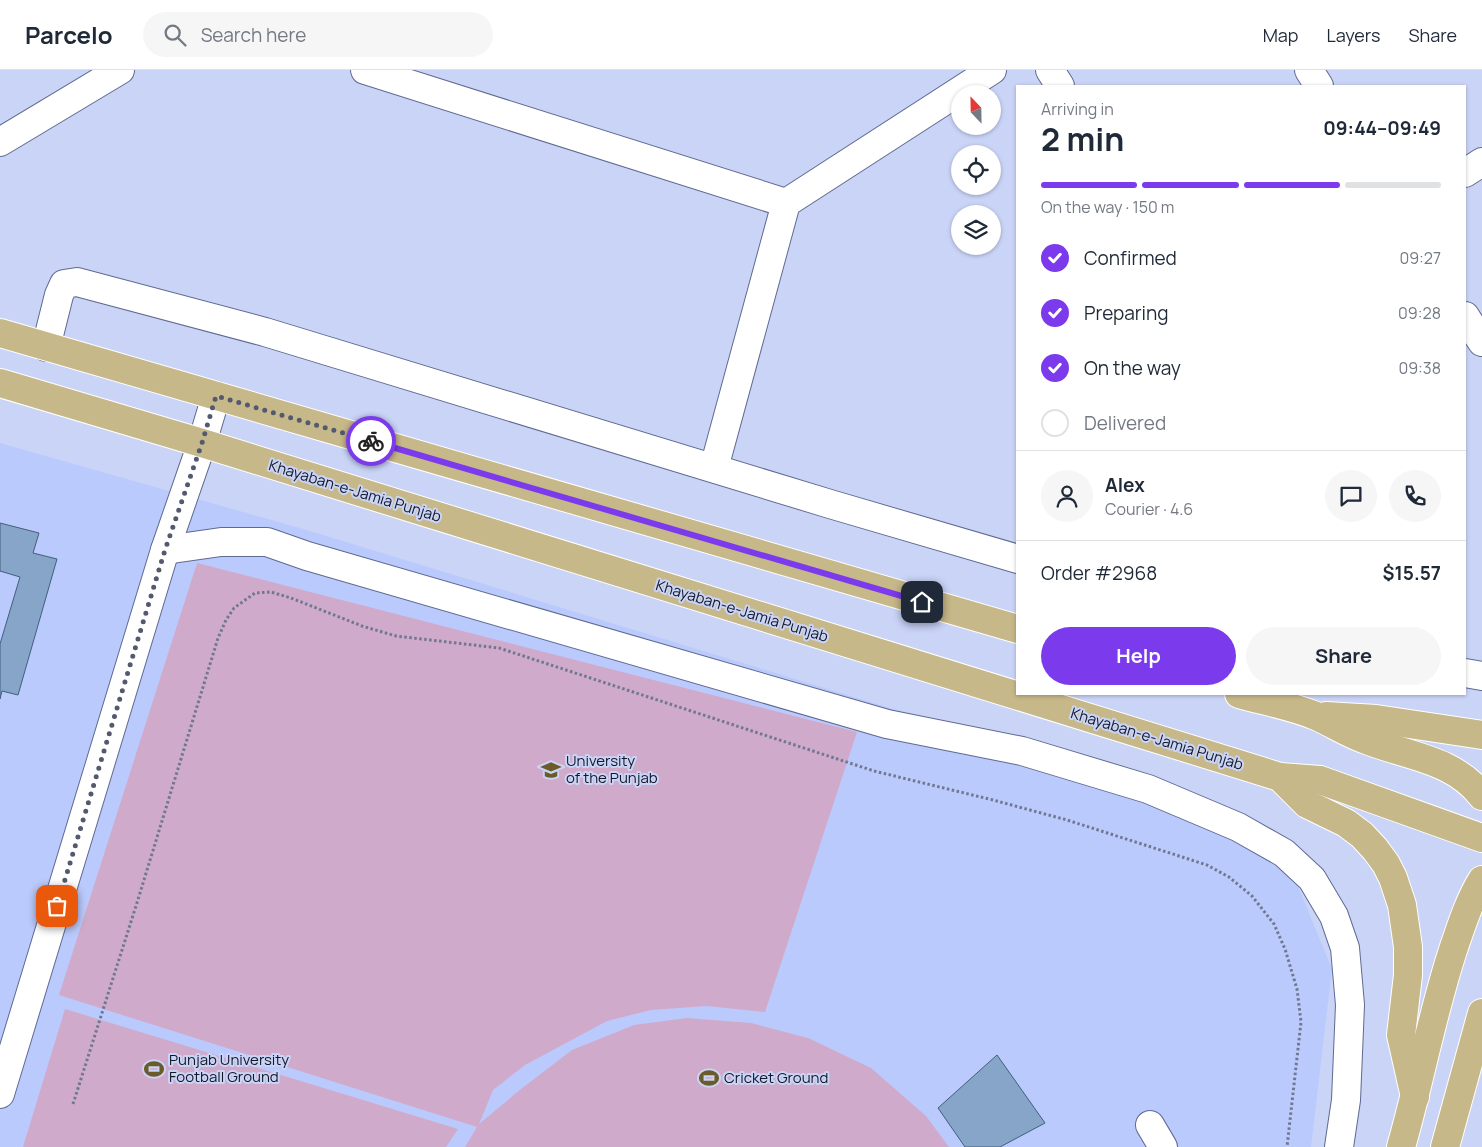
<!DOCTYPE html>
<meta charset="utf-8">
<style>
body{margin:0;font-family:Manrope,sans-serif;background:#f6f6f7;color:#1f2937;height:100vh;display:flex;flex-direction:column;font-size:19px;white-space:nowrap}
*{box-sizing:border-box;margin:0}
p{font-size:16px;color:#747a83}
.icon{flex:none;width:28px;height:28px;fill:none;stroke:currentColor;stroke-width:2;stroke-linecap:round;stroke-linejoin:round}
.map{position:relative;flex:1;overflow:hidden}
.details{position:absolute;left:1016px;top:15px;width:450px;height:610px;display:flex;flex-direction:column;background:#fff;border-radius:0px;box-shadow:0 1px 4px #0004}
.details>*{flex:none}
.needle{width:32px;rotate:338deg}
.tools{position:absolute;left:951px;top:15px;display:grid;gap:10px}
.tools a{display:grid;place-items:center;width:50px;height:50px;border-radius:50%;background:#fff;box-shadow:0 1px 4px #0004;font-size:25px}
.pin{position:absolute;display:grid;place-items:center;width:42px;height:42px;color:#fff;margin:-21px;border-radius:10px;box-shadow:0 2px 8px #0006}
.courier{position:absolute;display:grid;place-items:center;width:50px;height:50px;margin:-25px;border:4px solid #7c3aed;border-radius:50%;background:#fff;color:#222;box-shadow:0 1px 6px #0007}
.headline em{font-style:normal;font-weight:700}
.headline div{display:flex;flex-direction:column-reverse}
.headline{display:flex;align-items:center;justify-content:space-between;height:85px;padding:0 25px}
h1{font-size:32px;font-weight:700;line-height:38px}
.bar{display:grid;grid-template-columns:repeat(4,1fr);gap:8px 5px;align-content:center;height:60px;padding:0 25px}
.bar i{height:6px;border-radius:4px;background:#e0e1e3}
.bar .active{background:#7c3aed}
.bar p{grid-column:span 4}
.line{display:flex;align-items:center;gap:12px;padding:0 25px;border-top:1px solid #e0e1e3}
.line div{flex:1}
.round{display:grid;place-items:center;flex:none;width:52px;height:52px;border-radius:26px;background:#f6f6f7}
ol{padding:0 25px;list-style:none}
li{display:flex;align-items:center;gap:15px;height:55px}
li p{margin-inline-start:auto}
li .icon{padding:5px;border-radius:50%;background:#7c3aed;color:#fff;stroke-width:4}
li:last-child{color:#747a83}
li i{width:28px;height:28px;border:2px solid #e0e1e3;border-radius:50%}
.action{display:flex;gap:10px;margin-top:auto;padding:10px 25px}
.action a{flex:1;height:58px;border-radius:30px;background:#7c3aed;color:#fff;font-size:20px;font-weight:700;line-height:58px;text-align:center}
.action a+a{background:#f6f6f7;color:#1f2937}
header{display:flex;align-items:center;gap:30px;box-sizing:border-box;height:70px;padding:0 25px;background:#fff;border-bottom:1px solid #e0e1e3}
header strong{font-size:24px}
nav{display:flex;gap:28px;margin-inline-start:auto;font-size:18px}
.search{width:350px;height:45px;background:#f6f6f7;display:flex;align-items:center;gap:12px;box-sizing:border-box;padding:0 18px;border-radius:28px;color:#747a83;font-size:19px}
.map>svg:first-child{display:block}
</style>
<header>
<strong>Parcelo</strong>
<div class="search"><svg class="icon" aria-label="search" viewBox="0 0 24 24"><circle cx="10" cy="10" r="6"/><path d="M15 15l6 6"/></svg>Search here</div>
<nav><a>Map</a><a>Layers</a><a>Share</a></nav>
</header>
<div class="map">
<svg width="1482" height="1077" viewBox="0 0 1482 1077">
<rect width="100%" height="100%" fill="#cad4f7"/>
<path fill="#bbcafc" d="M0 373 310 461 890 638 961 656 1243 744 1293 804 1332 899 1311 1077H0Z"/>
<g fill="#d0aaca">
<path d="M197 493 857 662 765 942 707 936 651 940 607 951 525 995 493 1020 479 1054 521 1019 572 980 634 955 687 948 751 953 808 968 871 998 926 1046 949 1077H465L477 1057 59 925Z"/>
<path d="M65 939 458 1059 446 1077H23Z"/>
</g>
<g fill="#86a5c9" stroke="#425e7e">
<path d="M0 453 39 463 33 483 57 489 18 625 2 621 0 629V574L20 507 0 501Z"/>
<path d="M997 985 1045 1053 1000 1077H965L938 1038Z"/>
</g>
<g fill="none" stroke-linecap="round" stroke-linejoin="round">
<defs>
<g id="minor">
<path d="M365 0 786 133"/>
<path d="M1050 0 1060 16"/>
<path d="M1309 0 1319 16"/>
<path d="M0 72 120 0"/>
<path d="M1465 103 1482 92"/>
<path d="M1465 246 1482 272"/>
<path d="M46 277 59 225 64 214 77 212 265 262 830 434 1018 489"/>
<path d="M714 398 786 133 992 0"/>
<path d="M165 480 221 472H267L307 486 887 654 1022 681 1148 719 1238 757 1284 783 1312 809 1334 846 1345 878 1350 935 1346 1030 1339 1077"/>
<path d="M1465 603 1482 606"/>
<path d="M0 1024 165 480 202 373 216 326"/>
<path d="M1150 1055 1163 1077"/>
</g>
<g id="major">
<path d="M0 263 1018 559"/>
<path d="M0 313 202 373 1280 707 1320 710 1482 768"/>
<path d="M1239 624C1264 631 1292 636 1316 646 1332 653 1347 663 1364 669 1405 686 1453 688 1482 726"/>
<path d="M1326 646 1376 649 1482 665"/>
<path d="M1280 707 1307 734 1346 753 1362 765 1375 779 1386 794 1393 808 1402 835 1408 877V905L1401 965 1415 1027"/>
<path d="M1401 1077C1420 1011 1432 943 1454 877 1462 854 1469 831 1482 810"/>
<path d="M1445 1077 1482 943"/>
</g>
</defs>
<use href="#minor" stroke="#5f6a91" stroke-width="30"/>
<use href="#major" stroke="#fff" stroke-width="30"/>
<path stroke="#707891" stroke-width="3" stroke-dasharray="2.5 2.5" stroke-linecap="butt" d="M73 1034 136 836 218 568 226 550 234 538 255 523 271 522 291 528 362 556 396 566 499 578 874 701 993 730 1067 750 1207 795 1229 807 1252 826 1274 854 1285 879 1297 919 1301 952 1287 1077"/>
<use href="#minor" stroke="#fff" stroke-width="28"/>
<use href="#major" stroke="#c7b889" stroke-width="28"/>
</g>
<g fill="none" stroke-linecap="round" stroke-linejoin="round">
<path stroke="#535a70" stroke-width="5" stroke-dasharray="0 9" d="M57 836 165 480 202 373 216 326 371 371"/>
<path stroke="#7c3aed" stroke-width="6" d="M371 371 922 532"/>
</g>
<defs>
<symbol id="university-bare" viewBox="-9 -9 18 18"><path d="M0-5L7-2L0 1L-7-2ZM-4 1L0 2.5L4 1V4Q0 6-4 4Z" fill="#6b5b29" stroke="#cad4f7" stroke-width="2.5" paint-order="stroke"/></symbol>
<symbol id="stadium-bare" viewBox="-9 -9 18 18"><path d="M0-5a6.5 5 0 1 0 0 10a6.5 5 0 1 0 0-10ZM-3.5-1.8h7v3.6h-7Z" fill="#6b5b29" stroke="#cad4f7" stroke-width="2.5" paint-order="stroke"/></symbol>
</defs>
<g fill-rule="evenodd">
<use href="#university-bare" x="537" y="686" width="28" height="28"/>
<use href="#stadium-bare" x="140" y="985" width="28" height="28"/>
<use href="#stadium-bare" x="695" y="994" width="28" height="28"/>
</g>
<g text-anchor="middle" stroke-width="4" stroke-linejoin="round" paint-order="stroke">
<g font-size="15" fill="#131827" stroke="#cad4f7">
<text transform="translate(355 421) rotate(17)" y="5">Khayaban-e-Jamia Punjab</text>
<text transform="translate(742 541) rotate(17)" y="5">Khayaban-e-Jamia Punjab</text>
<text transform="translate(1157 669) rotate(17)" y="5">Khayaban-e-Jamia Punjab</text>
</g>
<g font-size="15" fill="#131827" stroke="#cad4f7" text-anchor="start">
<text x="566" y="696">University<tspan x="566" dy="17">of the Punjab</tspan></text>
<text x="169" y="995">Punjab University<tspan x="169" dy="17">Football Ground</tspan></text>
<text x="724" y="1013">Cricket Ground</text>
</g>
</g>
</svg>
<div class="tools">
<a><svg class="needle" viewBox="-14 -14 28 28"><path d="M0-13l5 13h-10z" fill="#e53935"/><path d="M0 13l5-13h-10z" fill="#747a83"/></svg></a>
<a><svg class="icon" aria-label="locate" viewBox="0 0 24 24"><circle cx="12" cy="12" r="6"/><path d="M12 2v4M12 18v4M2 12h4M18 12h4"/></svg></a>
<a><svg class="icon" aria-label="layers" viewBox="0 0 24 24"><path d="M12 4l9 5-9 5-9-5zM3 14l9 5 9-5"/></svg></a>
</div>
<div class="pin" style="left:57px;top:836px;background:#ea580c"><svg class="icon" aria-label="bag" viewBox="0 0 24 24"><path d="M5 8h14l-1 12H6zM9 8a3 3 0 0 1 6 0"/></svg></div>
<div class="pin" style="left:922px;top:532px;background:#1f2937"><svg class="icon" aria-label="home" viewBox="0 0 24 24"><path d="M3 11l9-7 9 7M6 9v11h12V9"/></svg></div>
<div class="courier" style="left:371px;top:371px"><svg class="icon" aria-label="bike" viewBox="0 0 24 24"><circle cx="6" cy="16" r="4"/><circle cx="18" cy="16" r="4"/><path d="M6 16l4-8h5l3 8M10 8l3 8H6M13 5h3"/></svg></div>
<section class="details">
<div class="headline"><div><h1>2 min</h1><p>Arriving in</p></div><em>09:44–09:49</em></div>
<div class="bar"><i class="active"></i><i class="active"></i><i class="active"></i><i></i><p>On the way · 150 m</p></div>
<ol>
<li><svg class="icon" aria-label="check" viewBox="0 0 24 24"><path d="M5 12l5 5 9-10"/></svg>Confirmed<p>09:27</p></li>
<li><svg class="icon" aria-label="check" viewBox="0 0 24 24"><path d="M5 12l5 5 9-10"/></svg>Preparing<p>09:28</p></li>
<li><svg class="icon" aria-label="check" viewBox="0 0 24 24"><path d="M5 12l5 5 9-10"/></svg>On the way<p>09:38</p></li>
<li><i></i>Delivered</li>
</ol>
<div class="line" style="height:90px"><a class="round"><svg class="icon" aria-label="person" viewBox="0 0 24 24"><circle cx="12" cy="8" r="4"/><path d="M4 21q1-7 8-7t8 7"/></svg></a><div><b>Alex</b><p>Courier · 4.6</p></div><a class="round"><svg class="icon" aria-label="chat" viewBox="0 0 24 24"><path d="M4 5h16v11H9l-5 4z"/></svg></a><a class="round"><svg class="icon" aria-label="phone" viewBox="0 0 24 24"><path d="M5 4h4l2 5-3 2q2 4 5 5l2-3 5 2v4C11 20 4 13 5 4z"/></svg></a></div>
<div class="line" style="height:65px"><div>Order #2968</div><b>$15.57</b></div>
<div class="action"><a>Help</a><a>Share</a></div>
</section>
</div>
